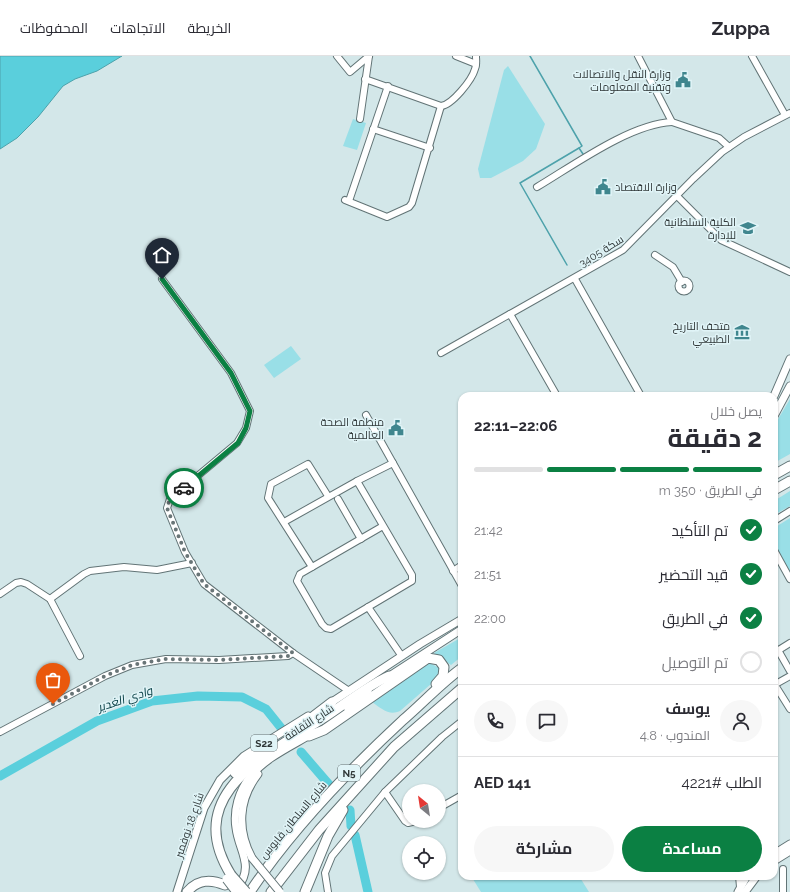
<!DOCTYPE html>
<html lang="ar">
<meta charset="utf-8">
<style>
body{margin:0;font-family:Raleway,Cairo,sans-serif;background:#f7f7f7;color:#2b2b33;direction:rtl;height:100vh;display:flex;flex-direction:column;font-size:15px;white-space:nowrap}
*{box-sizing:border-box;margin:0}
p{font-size:13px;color:#7c7c81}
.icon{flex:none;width:22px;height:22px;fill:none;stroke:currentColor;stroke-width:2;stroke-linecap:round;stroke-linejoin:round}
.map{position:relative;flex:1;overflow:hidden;direction:ltr}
.panel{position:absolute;left:458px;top:336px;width:320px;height:488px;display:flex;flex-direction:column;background:#fff;border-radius:12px;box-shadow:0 1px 3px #0004;direction:rtl}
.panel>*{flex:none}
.needle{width:26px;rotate:330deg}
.controls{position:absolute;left:402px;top:728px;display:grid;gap:8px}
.controls a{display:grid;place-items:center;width:44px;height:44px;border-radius:50%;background:#fff;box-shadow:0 1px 3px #0004;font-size:20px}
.pin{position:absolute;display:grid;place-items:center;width:34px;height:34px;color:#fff;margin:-41px -17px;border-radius:50% 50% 50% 0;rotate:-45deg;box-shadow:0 0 4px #0007}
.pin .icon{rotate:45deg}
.courier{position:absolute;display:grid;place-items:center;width:40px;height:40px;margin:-20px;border:3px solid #0b8043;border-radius:50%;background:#fff;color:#222;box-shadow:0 1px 5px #0007}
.overview em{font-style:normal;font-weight:700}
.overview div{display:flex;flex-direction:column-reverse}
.overview{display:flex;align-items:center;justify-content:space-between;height:68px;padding:0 16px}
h1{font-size:26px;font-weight:700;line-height:30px}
.bar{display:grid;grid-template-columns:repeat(4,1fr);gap:6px 4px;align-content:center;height:48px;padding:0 16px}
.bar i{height:5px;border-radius:3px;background:#e1e1e2}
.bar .active{background:#0b8043}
.bar p{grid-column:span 4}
.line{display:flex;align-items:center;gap:10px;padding:0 16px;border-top:1px solid #e1e1e2}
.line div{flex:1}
.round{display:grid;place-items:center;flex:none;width:42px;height:42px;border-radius:21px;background:#f7f7f7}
ol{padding:0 16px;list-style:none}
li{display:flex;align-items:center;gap:12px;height:44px}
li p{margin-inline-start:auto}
li .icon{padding:4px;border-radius:50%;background:#0b8043;color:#fff;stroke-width:4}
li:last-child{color:#7c7c81}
li i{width:22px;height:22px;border:2px solid #e1e1e2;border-radius:50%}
.action{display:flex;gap:8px;margin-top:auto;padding:8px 16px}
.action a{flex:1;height:46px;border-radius:24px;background:#0b8043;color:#fff;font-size:16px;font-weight:700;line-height:46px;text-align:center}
.action a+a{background:#f7f7f7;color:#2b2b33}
header{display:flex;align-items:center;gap:24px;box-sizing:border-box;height:56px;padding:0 20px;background:#fff;border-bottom:1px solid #e1e1e2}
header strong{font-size:19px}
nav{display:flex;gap:22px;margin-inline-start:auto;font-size:14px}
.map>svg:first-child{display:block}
</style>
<header>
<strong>Zuppa</strong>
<nav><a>الخريطة</a><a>الاتجاهات</a><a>المحفوظات</a></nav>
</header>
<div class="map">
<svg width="790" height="836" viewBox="0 0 790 836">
<rect width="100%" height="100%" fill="#d3e7e9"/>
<g fill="#99dfe7">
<path d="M508 10 545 68 536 93 523 105 491 122H480L478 113 504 14Z"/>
<path d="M353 63 366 67 357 94 343 90Z"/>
<path d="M291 290 301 303 274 322 264 309Z"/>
<path d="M790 343V398L774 407V370Z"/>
<path d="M790 435V450L774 459V445Z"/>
<path d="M790 462V518L774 490V472Z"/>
<path d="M462 581V600L451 609 434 597Z"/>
<path d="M430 607 439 612V621L400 655C389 660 382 653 372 646L408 620Z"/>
<path d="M471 820H579L589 836H481Z"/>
</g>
<path fill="#5acfdc" stroke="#4da2ab" d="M0 0H122L97 15 75 23 63 30 38 61 17 82 0 93Z"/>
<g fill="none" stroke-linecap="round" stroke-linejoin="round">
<g stroke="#4da2ab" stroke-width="1.5">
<path d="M530 0 582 90 579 92 583 98"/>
<path d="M567 209 520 127 579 92"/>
</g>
<g stroke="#5acfdc" stroke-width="9">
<path d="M301 696 332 732"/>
<path d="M0 720 97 665 152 645 198 640 242 641 266 653 282 673"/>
<path d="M350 754 351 770"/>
<path d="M355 779 368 836"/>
</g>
<defs>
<g id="minor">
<path d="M337 0 350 16 369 0"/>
<path d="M456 0 476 8"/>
<path d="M638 0 672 66 719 82 729 91"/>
<path d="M752 0 785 59"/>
<path d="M365 23 441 50C452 49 472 24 475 13 477 9 476 4 476 0"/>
<path d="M360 63 369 0"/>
<path d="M373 73 430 92"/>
<path d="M537 131C574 109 630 68 672 66"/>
<path d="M677 140 721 184 790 216"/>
<path d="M345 144 387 161 409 151 412 147 441 50"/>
<path d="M349 145 388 30"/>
<path d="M655 199 673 211 682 226"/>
<path d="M162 223 231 317 250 355 246 372 237 387 170 443 167 452 185 496 204 528 293 597 349 635"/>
<path d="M575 223 641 340"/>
<circle cx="684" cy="230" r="5.5"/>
<path d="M510 258 557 340"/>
<path d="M441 297 623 194 693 123 722 96 744 81 790 57"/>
<path d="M366 359 462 530"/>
<path d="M357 425 412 519V525L331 573 326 572 322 568 297 525 300 518 383 470"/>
<path d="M338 443 361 483"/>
<path d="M774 465 790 455"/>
<path d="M284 466 357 425 393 407"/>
<path d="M774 494 790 523"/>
<path d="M312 511 268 442 271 428 308 408 328 440"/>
<path d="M453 515 462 509"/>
<path d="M0 538 16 527 21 526 27 528 50 543 80 600"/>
<path d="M50 543 84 518 90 515 124 511 157 514 192 507"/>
<path d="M368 551 401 599"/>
<path d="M778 594 790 615"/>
<path d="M774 597 790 587"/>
<path d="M774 629 790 620"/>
<path d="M775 629 790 653"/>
<path d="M0 676 105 620 132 609 166 603 219 604 288 600 293 597"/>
<path d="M385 736 405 765 408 767 416 765"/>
<path d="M439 752 462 739"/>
<path d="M783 813V836"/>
<path d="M739 820 740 831"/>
<path d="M328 836 325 817 332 800 385 736 442 681 462 665"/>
</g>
<g id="major">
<path d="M774 340 790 303"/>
<path d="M774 360 790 330"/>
<path d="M385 623 462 573"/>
<path d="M329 648 420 588 462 563"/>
<path d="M348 653 368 635"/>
<path d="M774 798 790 788"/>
<path d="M252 802C237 774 238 744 258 718"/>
<path d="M774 805 790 795"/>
<path d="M237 833C255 809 239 796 236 772 233 754 239 735 250 721 266 701 292 690 313 677"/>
<path d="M177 836 204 752 220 724 244 700 308 660"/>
<path d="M738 836 747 820"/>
<path d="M745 836 757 820"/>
</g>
<g id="highway">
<path d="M774 419 790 410"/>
<path d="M774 434 790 425"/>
<path d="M298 672 332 646"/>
<path d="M309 680 324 674 428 602 439 604 444 611 443 620 436 628"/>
<path d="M235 717 262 695"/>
<path d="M231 819C181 739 266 699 322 663 344 649 365 631 389 620"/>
<path d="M187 836C198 823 211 823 225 829"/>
<path d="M250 836C292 773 348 715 403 664 423 647 441 627 462 612"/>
<path d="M271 836 319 774 394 691 462 632"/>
<path d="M305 836 328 780 343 754"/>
</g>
</defs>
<use href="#minor" stroke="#627476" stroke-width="8"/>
<use href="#major" stroke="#627476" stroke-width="9"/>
<use href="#highway" stroke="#627476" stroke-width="11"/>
<use href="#minor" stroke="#fff" stroke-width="6"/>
<use href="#major" stroke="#fff" stroke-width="7"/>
<use href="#highway" stroke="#fff" stroke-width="9"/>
<defs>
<path id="major-bridge" d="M252 802 280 836"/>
<g id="highway-bridge">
<path d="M231 819 246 836"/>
<path d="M227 823 237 836"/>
</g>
</defs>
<use href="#major-bridge" stroke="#627476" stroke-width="9" stroke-linecap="butt"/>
<use href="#highway-bridge" stroke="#627476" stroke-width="11" stroke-linecap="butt"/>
<use href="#major-bridge" stroke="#fff" stroke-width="7"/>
<use href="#highway-bridge" stroke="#fff" stroke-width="9"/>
</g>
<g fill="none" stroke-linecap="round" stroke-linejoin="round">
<path stroke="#697577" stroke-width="4" stroke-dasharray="0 7.2" d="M53 648 105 620 132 609 166 603 219 604 288 600 293 597 204 528 185 496 167 452 170 442 184 432"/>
<path stroke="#0b8043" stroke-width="5" d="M162 223 231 317 250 355 246 372 238 387 184 432"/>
</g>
<defs>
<symbol id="civic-bare" viewBox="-9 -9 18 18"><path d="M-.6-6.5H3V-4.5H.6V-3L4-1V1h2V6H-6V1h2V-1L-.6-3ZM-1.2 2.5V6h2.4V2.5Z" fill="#3f868e" stroke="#e0f4f7" stroke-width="2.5" paint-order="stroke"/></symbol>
<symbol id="university-bare" viewBox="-9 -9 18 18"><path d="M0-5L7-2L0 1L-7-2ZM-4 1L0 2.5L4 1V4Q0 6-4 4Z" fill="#3f868e" stroke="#e0f4f7" stroke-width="2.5" paint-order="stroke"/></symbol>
<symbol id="museum-bare" viewBox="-9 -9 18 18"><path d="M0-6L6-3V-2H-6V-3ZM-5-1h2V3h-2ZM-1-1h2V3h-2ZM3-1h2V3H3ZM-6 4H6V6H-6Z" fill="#3f868e" stroke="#e0f4f7" stroke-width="2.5" paint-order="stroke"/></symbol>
</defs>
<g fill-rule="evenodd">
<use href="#civic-bare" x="672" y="13" width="22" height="22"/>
<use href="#civic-bare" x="592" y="120" width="22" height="22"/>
<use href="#university-bare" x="737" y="161" width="22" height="22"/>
<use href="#museum-bare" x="731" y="265" width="22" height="22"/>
<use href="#civic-bare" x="385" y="361" width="22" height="22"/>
</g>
<g text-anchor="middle" stroke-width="3" stroke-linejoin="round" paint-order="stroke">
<g fill="#e0f4f7" stroke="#657072" stroke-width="1">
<rect x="251" y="679" width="26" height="16" rx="3"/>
<rect x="338" y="709" width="22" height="16" rx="3"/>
</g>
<g font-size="10" font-weight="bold" fill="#303839">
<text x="264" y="691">S22</text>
<text x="349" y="721">N5</text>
</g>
<g font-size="11" fill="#303839" stroke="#e0f4f7" text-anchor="end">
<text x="671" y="22">وزارة النقل والاتصالات<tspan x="671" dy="13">وتقنية المعلومات</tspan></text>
<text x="615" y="135" text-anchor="start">وزارة الاقتصاد</text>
<text x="736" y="170">الكلية السلطانية<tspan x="736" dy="13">للإدارة</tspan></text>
<text x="730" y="274">متحف التاريخ<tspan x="730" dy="13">الطبيعي</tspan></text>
<text x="384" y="370">منطمة الصحة<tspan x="384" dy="13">العالمية</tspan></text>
</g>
<g font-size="11" fill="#303839" stroke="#e0f4f7">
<text transform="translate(601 195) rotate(-32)" y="4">سكة 3405</text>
<text transform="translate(309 666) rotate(-33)" y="4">شارع الثقافة</text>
<text transform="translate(293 764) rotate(-50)" y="4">شارع السلطان قابوس</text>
<text transform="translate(189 769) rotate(-71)" y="4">شارع 18 نوفمبر</text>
</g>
<g font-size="12" font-style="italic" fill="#00393f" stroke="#e0f4f7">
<text transform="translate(125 643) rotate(-18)" y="4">وادي الغدير</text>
</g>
</g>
</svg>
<div class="controls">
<a><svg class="needle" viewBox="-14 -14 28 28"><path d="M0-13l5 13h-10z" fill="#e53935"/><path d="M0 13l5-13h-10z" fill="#7c7c81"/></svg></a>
<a><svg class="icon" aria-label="locate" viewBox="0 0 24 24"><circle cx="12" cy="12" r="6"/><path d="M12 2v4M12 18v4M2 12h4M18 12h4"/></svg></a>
</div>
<div class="pin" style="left:53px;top:648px;background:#ea580c"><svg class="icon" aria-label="bag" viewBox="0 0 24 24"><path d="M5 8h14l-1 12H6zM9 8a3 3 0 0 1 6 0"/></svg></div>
<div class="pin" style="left:162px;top:223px;background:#1f2937"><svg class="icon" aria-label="home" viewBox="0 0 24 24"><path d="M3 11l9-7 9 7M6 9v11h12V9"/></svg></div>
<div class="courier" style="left:184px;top:432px"><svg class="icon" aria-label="car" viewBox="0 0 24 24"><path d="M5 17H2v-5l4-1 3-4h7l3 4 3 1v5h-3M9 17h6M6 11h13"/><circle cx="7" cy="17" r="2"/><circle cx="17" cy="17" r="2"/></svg></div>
<section class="panel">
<div class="overview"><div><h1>2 دقيقة</h1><p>يصل خلال</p></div><em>22:06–22:11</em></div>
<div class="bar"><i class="active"></i><i class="active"></i><i class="active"></i><i></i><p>في الطريق · 350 m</p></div>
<ol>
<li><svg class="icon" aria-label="check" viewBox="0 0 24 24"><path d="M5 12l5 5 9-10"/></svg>تم التأكيد<p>21:42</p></li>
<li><svg class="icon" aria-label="check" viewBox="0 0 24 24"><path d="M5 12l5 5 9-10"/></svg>قيد التحضير<p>21:51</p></li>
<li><svg class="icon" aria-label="check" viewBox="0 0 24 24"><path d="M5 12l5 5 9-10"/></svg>في الطريق<p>22:00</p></li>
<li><i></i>تم التوصيل</li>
</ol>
<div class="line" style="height:72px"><a class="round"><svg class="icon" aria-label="person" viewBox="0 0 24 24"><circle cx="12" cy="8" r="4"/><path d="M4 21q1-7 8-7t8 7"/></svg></a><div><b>يوسف</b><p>المندوب · 4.8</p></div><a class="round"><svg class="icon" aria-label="chat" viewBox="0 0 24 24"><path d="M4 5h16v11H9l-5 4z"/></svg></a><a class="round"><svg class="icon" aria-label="phone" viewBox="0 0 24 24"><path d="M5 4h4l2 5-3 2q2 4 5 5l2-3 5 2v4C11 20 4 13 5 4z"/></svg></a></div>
<div class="line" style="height:52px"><div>الطلب #4221</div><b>AED 141</b></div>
<div class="action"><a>مساعدة</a><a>مشاركة</a></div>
</section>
</div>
